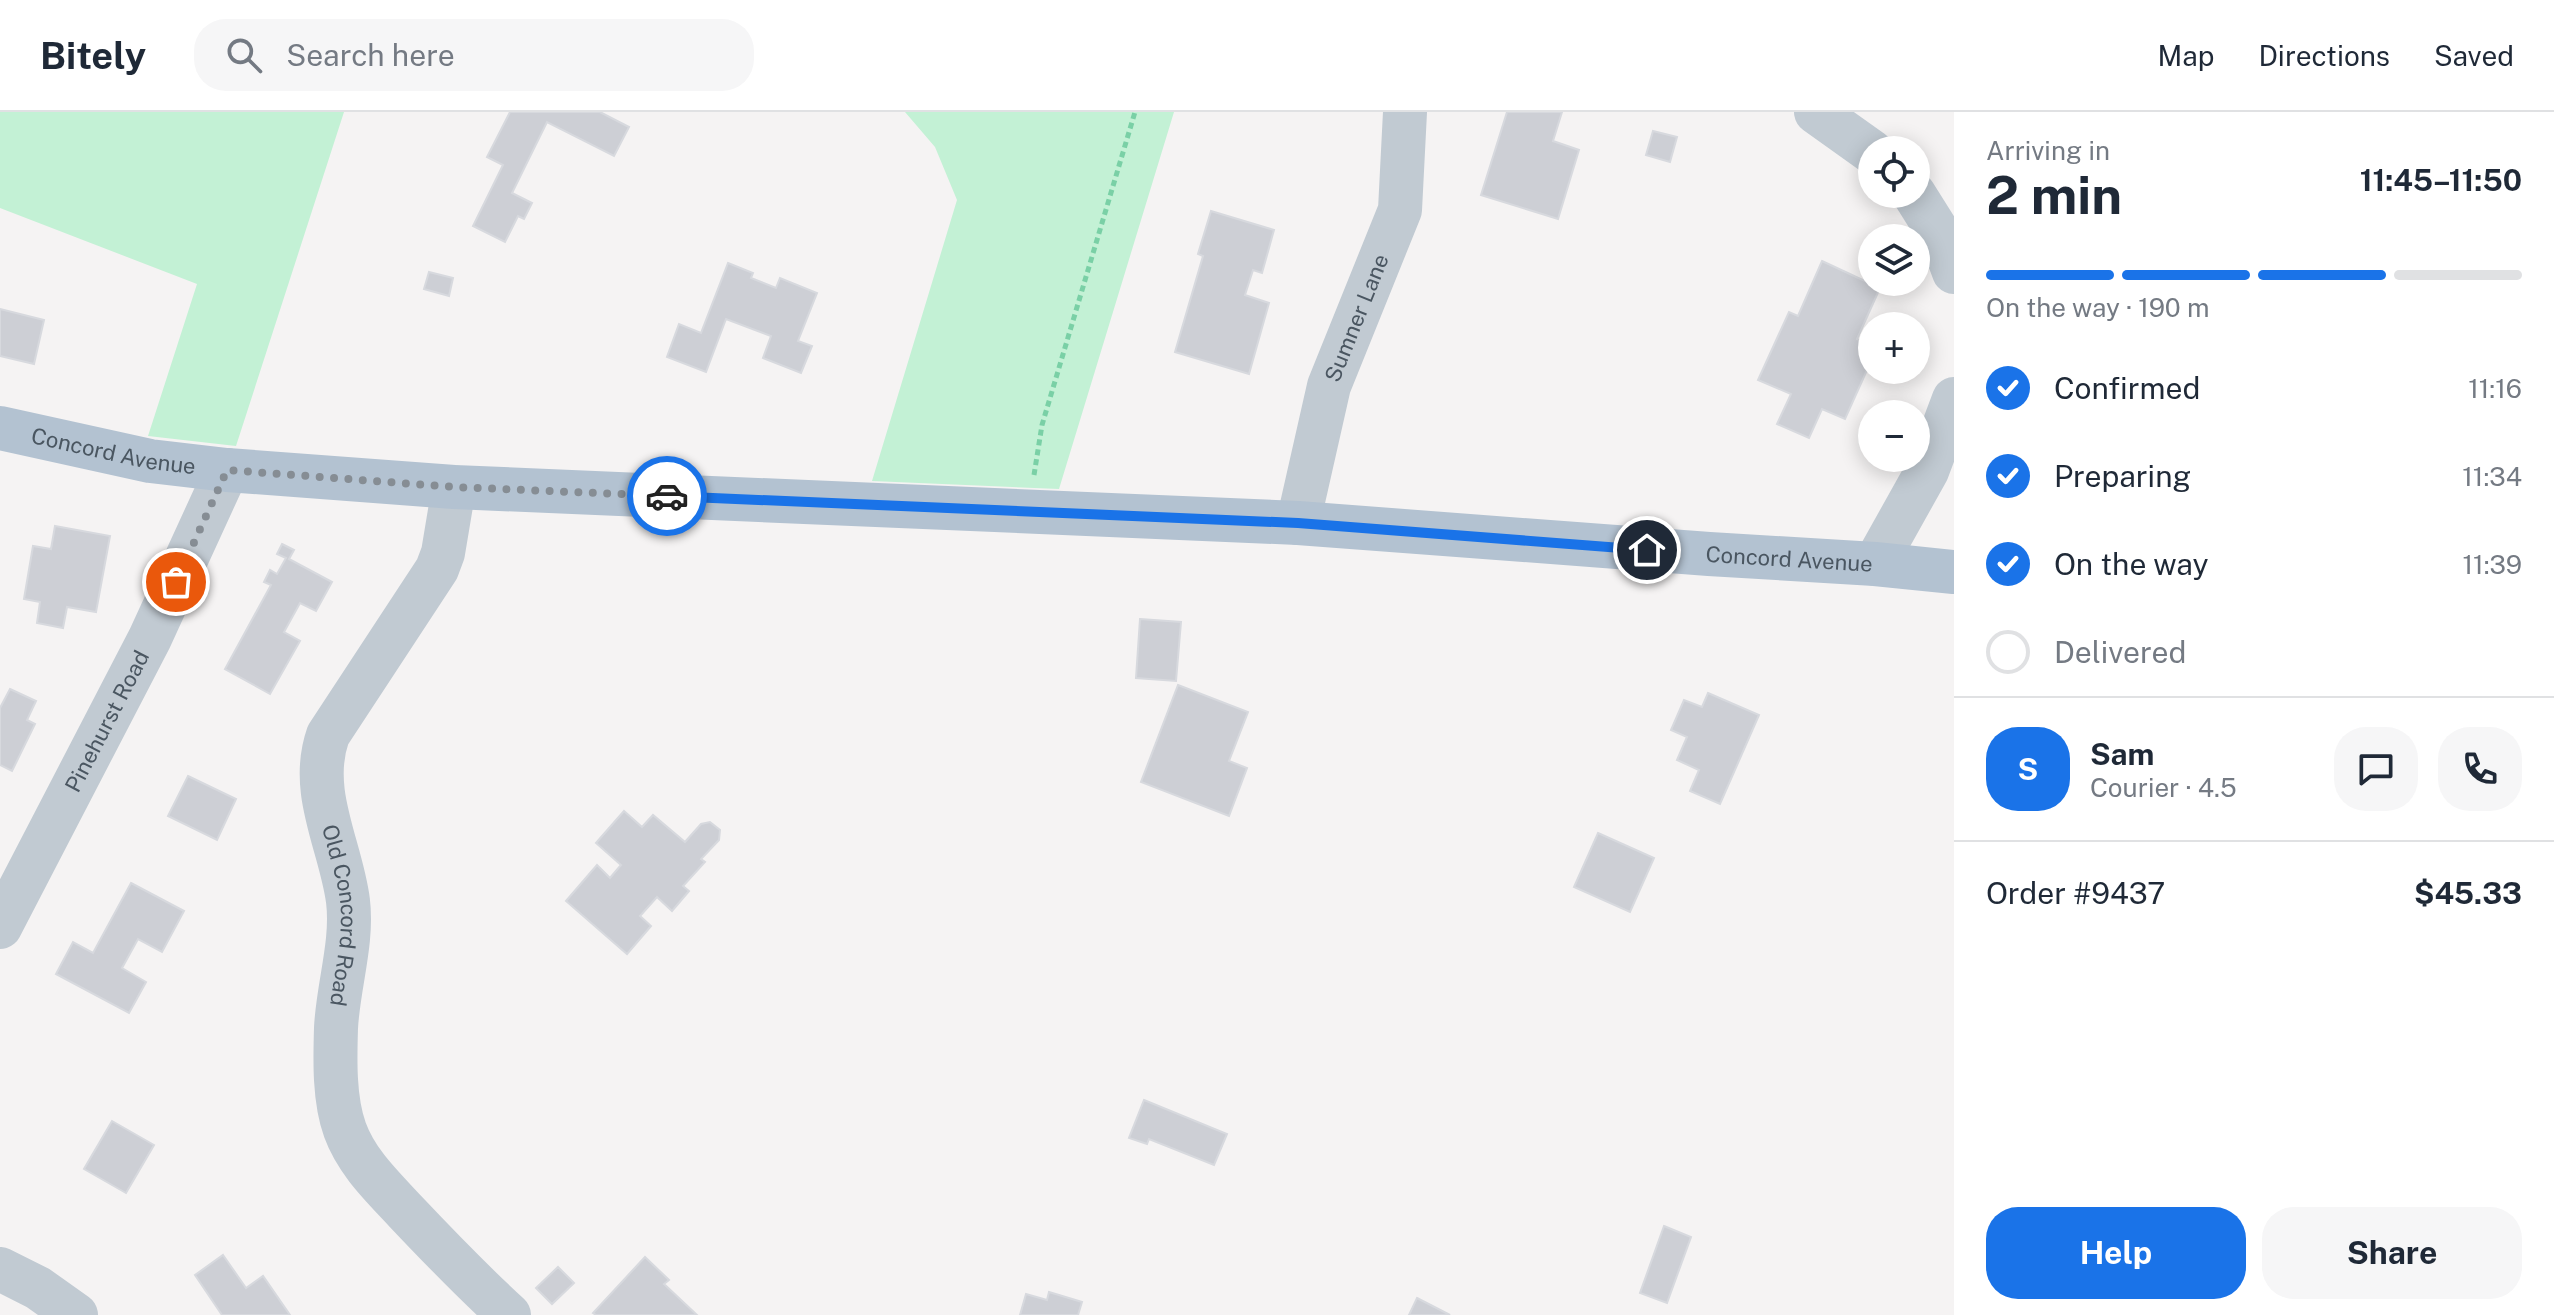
<!DOCTYPE html>
<meta charset="utf-8">
<style>
body{margin:0;font-family:"Public Sans",sans-serif;background:#f6f6f7;color:#1f2937;height:100vh;display:flex;flex-direction:column;font-size:30px;white-space:nowrap}
*{box-sizing:border-box;margin:0}
p{font-size:26px;color:#747a83}
.icon{flex:none;width:44px;height:44px;fill:none;stroke:currentColor;stroke-width:2;stroke-linecap:round;stroke-linejoin:round}
.map{position:relative;flex:1;overflow:hidden}
.panel{display:flex;flex-direction:column;background:#fff;width:600px}
.panel>*{flex:none}
.controls{position:absolute;left:1858px;top:24px;display:grid;gap:16px}
.controls a{display:grid;place-items:center;width:72px;height:72px;border-radius:50%;background:#fff;box-shadow:0 4px 20px #0003;font-size:40px}
.pin{position:absolute;display:grid;place-items:center;width:68px;height:68px;color:#fff;margin:-34px;border:4px solid #fff;border-radius:50%;box-shadow:0 2px 8px #0007}
.courier{position:absolute;display:grid;place-items:center;width:80px;height:80px;margin:-40px;border:6px solid #1a73e8;border-radius:50%;background:#fff;color:#222;box-shadow:0 2px 10px #0007}
.head em{font-style:normal;font-weight:700}
.head div{display:flex;flex-direction:column-reverse}
.head{display:flex;align-items:center;justify-content:space-between;height:136px;padding:0 32px}
h1{font-size:52px;font-weight:700;line-height:60px}
.bar{display:grid;grid-template-columns:repeat(4,1fr);gap:12px 8px;align-content:center;height:96px;padding:0 32px}
.bar i{height:10px;border-radius:6px;background:#e0e1e3}
.bar .on{background:#1a73e8}
.bar p{grid-column:span 4}
.line{display:flex;align-items:center;gap:20px;padding:0 32px;border-top:2px solid #e0e1e3}
.line div{flex:1}
.round{display:grid;place-items:center;flex:none;width:84px;height:84px;border-radius:32px;background:#f6f6f7}
ol{padding:0 32px;list-style:none}
li{display:flex;align-items:center;gap:24px;height:88px}
li p{margin-inline-start:auto}
li .icon{padding:8px;border-radius:50%;background:#1a73e8;color:#fff;stroke-width:4}
li:last-child{color:#747a83}
li i{width:44px;height:44px;border:4px solid #e0e1e3;border-radius:50%}
.button{display:flex;gap:16px;margin-top:auto;padding:16px 32px}
.button a{flex:1;height:92px;border-radius:32px;background:#1a73e8;color:#fff;font-size:32px;font-weight:700;line-height:92px;text-align:center}
.button a+a{background:#f6f6f7;color:#1f2937}
header{display:flex;align-items:center;gap:48px;box-sizing:border-box;height:112px;padding:0 40px;background:#fff;border-bottom:2px solid #e0e1e3}
header strong{font-size:38px}
nav{display:flex;gap:44px;margin-inline-start:auto;font-size:28px}
.search{width:560px;height:72px;background:#f6f6f7;display:flex;align-items:center;gap:20px;box-sizing:border-box;padding:0 28px;border-radius:32px;color:#747a83;font-size:30px}
main{display:flex;flex:1;min-height:0}
.map>svg:first-child{display:block}
</style>
<header>
<strong>Bitely</strong>
<div class="search"><svg class="icon" aria-label="search" viewBox="0 0 24 24"><circle cx="10" cy="10" r="6"/><path d="M15 15l6 6"/></svg>Search here</div>
<nav><a>Map</a><a>Directions</a><a>Saved</a></nav>
</header>
<main>
<div class="map">
<svg width="1954" height="1203" viewBox="0 0 1954 1203">
<rect width="100%" height="100%" fill="#f5f3f3"/>
<g fill="#c3f1d5">
<path d="M0 0H344L236 334 148 324 197 172 0 96Z"/>
<path d="M905 0H1174L1059 377 872 369 957 88 935 35Z"/>
</g>
<g fill="#cdcfd5" stroke="#d7d9de" stroke-width="2">
<path d="M510 0H600L629 15 614 44 547 10 512 81 532 91 524 107 518 104 505 130 473 114 503 53 487 45Z"/>
<path d="M1507 0H1562L1553 29 1579 38 1558 107 1481 83Z"/>
<path d="M1653 19 1677 25 1670 50 1646 43Z"/>
<path d="M1211 99 1274 118 1262 161 1253 158 1245 183 1269 191 1249 262 1175 240 1203 144 1198 142Z"/>
<path d="M1822 149 1880 176 1857 227 1872 234V247L1845 307 1822 297 1809 326 1777 312 1791 282 1758 268 1789 200 1798 204Z"/>
<path d="M728 151 753 161 751 166 776 176 780 166 817 181 798 229 812 234 801 261 763 246 771 224 726 207 706 260 667 245 679 212 701 221Z"/>
<path d="M429 160 453 166 449 184 424 177Z"/>
<path d="M0 197 44 208 34 252 0 244Z"/>
<path d="M55 414 110 424 96 500 67 495 63 516 37 511 40 490 24 487 33 434 51 437Z"/>
<path d="M282 432 294 438 289 447 332 470 316 499 300 491 284 520 300 529 270 582 225 557 271 473 264 470 270 458 277 462 286 446 277 442Z"/>
<path d="M1140 507 1181 510 1176 569 1136 566Z"/>
<path d="M1178 573 1248 600 1229 649 1247 656 1229 704 1141 670Z"/>
<path d="M10 577 36 589 27 608 35 612 12 659 0 653V596Z"/>
<path d="M1708 581 1759 603 1720 692 1690 679 1699 658 1677 648 1687 625 1671 618 1684 588 1702 595Z"/>
<path d="M188 664 236 687 217 728 168 704Z"/>
<path d="M624 699 642 715 653 703 685 730 701 712 710 710 720 718 719 728 701 747 705 750 683 774 689 779 672 799 657 785 640 804 651 814 627 842 566 789 597 753 610 766 621 753 596 731Z"/>
<path d="M1598 721 1654 746 1630 800 1574 775Z"/>
<path d="M131 771 184 799 162 840 138 827 122 856 146 870 129 901 56 862 73 830 93 841Z"/>
<path d="M1144 988 1227 1022 1214 1053 1149 1027 1147 1032 1129 1026Z"/>
<path d="M112 1009 154 1033 126 1081 84 1057Z"/>
<path d="M1664 1114 1691 1125 1667 1191 1640 1181Z"/>
<path d="M223 1143 246 1176 263 1164 290 1203H222L195 1163Z"/>
<path d="M645 1145 669 1168 664 1172 697 1203H596L593 1201Z"/>
<path d="M558 1155 574 1171 552 1192 536 1176Z"/>
<path d="M1049 1180 1082 1190 1078 1203H1020L1026 1182 1047 1188Z"/>
<path d="M1417 1186 1450 1203H1409Z"/>
</g>
<g fill="none" stroke-linecap="round" stroke-linejoin="round">
<path stroke="#7ad0a6" stroke-width="5" stroke-dasharray="6 4" stroke-linecap="butt" d="M1034 363 1042 313 1135 0"/>
<g stroke="#c1cad2" stroke-width="44">
<path d="M1816 0 1872 40"/>
<path d="M1914 82 1941 125 1954 160"/>
<path id="s1" d="M454 375 443 441 437 457 328 623C308 680 341 734 348 789 353 831 338 874 336 916 335 948 334 988 345 1018 357 1051 383 1075 406 1100 440 1136 473 1170 509 1203"/>
<path id="s2" d="M1298 411 1329 274 1400 98 1405 0"/>
<path d="M1875 452 1927 359 1954 287"/>
<path id="s3" d="M0 815 150 526 227 358"/>
<path d="M0 1157 38 1176 76 1203"/>
</g>
<path stroke="#b3c2d1" stroke-width="44" id="s4" d="M0 316 150 349 227 358 454 375 1298 411 1709 442 1875 452 1954 460"/>
</g>
<g fill="none" stroke-linecap="round" stroke-linejoin="round">
<path stroke="#868d94" stroke-width="8" stroke-dasharray="0 14.4" d="M176 470 227 358 454 375 667 384"/>
<path stroke="#1a73e8" stroke-width="10" d="M667 384 1298 411 1647 438"/>
</g>
<g text-anchor="middle" stroke-width="7" stroke-linejoin="round" paint-order="stroke">
<g font-size="22" fill="#4a5661" stroke="#fff">
<text dy="8" stroke="none"><textPath href="#s2" startOffset="214">Sumner Lane</textPath></text>
<text dy="8" stroke="none"><textPath href="#s4" startOffset="116">Concord Avenue</textPath></text>
<text dy="8" stroke="none"><textPath href="#s4" startOffset="1796">Concord Avenue</textPath></text>
<text dy="8" stroke="none"><textPath href="#s3" startOffset="232">Pinehurst Road</textPath></text>
<text dy="8" stroke="none"><textPath href="#s1" startOffset="466">Old Concord Road</textPath></text>
</g>
</g>
</svg>
<div class="controls">
<a><svg class="icon" aria-label="locate" viewBox="0 0 24 24"><circle cx="12" cy="12" r="6"/><path d="M12 2v4M12 18v4M2 12h4M18 12h4"/></svg></a>
<a><svg class="icon" aria-label="layers" viewBox="0 0 24 24"><path d="M12 4l9 5-9 5-9-5zM3 14l9 5 9-5"/></svg></a>
<a>+</a>
<a>−</a>
</div>
<div class="pin" style="left:176px;top:470px;background:#ea580c"><svg class="icon" aria-label="bag" viewBox="0 0 24 24"><path d="M5 8h14l-1 12H6zM9 8a3 3 0 0 1 6 0"/></svg></div>
<div class="pin" style="left:1647px;top:438px;background:#1f2937"><svg class="icon" aria-label="home" viewBox="0 0 24 24"><path d="M3 11l9-7 9 7M6 9v11h12V9"/></svg></div>
<div class="courier" style="left:667px;top:384px"><svg class="icon" aria-label="car" viewBox="0 0 24 24"><path d="M5 17H2v-5l4-1 3-4h7l3 4 3 1v5h-3M9 17h6M6 11h13"/><circle cx="7" cy="17" r="2"/><circle cx="17" cy="17" r="2"/></svg></div>
</div>
<section class="panel">
<div class="head"><div><h1>2 min</h1><p>Arriving in</p></div><em>11:45–11:50</em></div>
<div class="bar"><i class="on"></i><i class="on"></i><i class="on"></i><i></i><p>On the way · 190 m</p></div>
<ol>
<li><svg class="icon" aria-label="check" viewBox="0 0 24 24"><path d="M5 12l5 5 9-10"/></svg>Confirmed<p>11:16</p></li>
<li><svg class="icon" aria-label="check" viewBox="0 0 24 24"><path d="M5 12l5 5 9-10"/></svg>Preparing<p>11:34</p></li>
<li><svg class="icon" aria-label="check" viewBox="0 0 24 24"><path d="M5 12l5 5 9-10"/></svg>On the way<p>11:39</p></li>
<li><i></i>Delivered</li>
</ol>
<div class="line" style="height:144px"><b class="round" style="background:#1a73e8;color:#fff">S</b><div><b>Sam</b><p>Courier · 4.5</p></div><a class="round"><svg class="icon" aria-label="chat" viewBox="0 0 24 24"><path d="M4 5h16v11H9l-5 4z"/></svg></a><a class="round"><svg class="icon" aria-label="phone" viewBox="0 0 24 24"><path d="M5 4h4l2 5-3 2q2 4 5 5l2-3 5 2v4C11 20 4 13 5 4z"/></svg></a></div>
<div class="line" style="height:104px"><div>Order #9437</div><b>$45.33</b></div>
<div class="button"><a>Help</a><a>Share</a></div>
</section>
</main>
